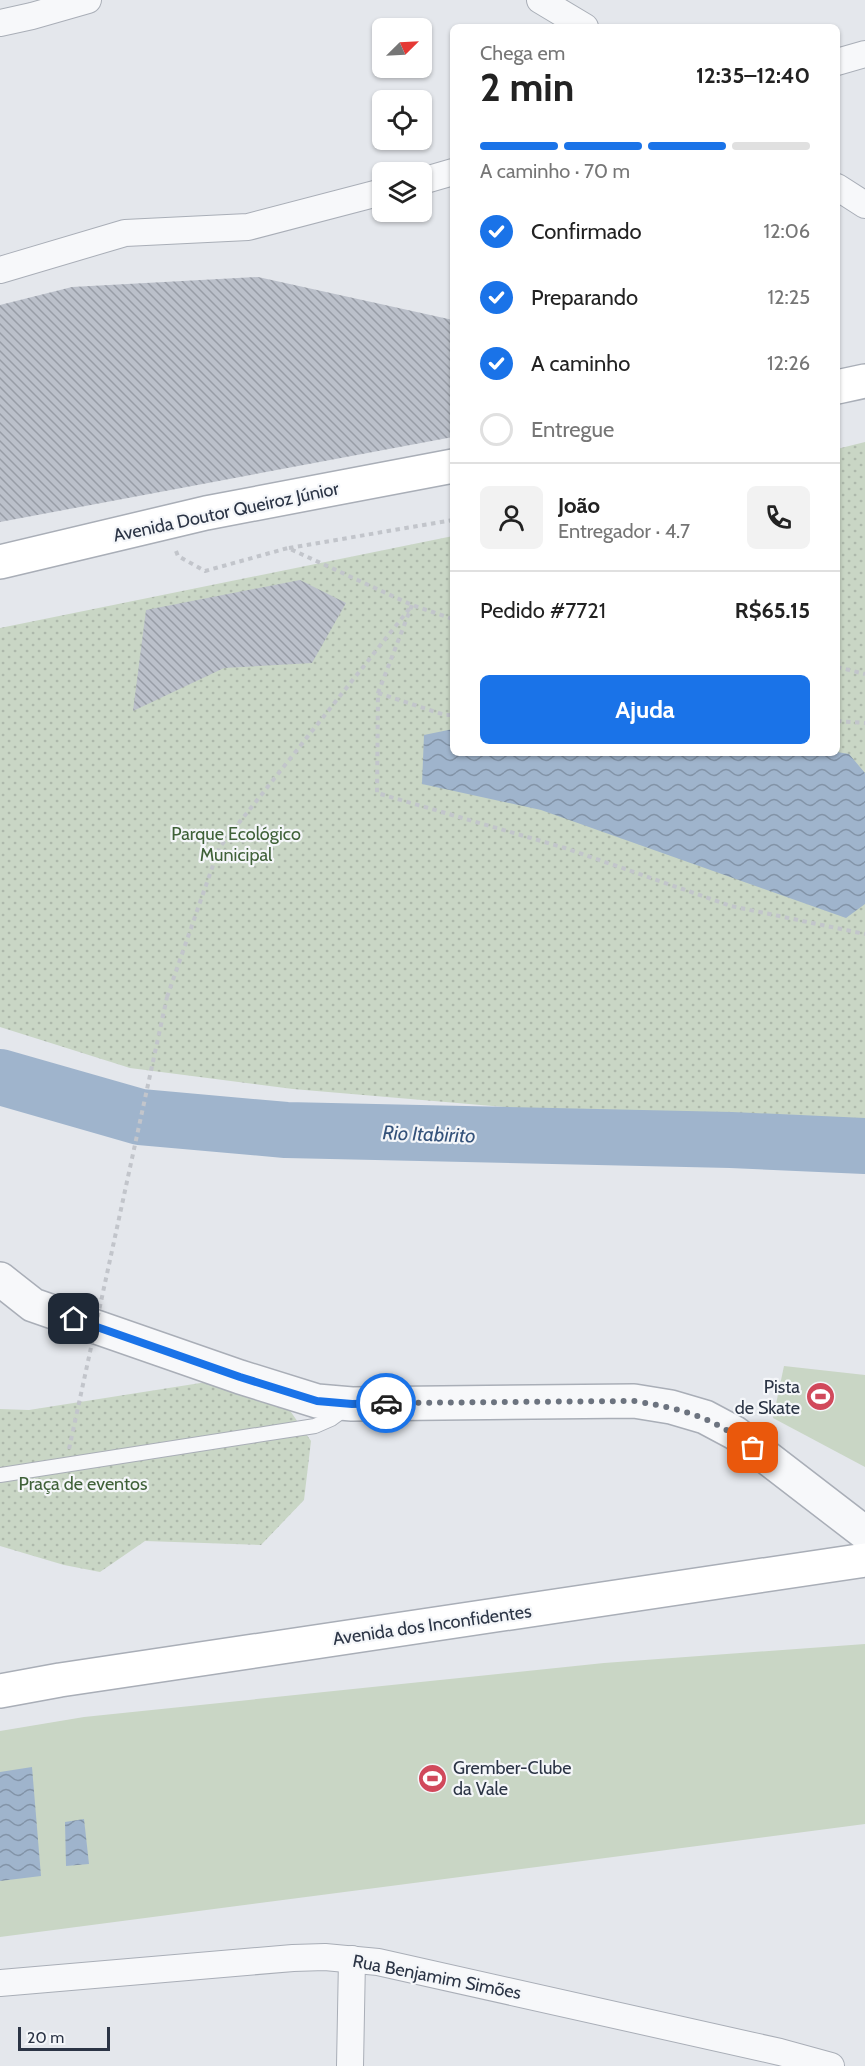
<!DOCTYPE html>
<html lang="pt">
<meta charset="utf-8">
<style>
body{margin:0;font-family:Cabin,sans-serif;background:#f2f2f2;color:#222;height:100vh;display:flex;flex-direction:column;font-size:22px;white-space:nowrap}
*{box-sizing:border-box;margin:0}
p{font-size:20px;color:#767676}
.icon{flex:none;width:33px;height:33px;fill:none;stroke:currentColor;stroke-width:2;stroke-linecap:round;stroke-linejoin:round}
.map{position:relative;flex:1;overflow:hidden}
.details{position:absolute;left:450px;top:24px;width:390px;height:732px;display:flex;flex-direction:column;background:#fff;border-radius:9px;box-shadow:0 2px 4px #0004}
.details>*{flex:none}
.needle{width:39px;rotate:66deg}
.fabs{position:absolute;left:372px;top:18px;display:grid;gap:12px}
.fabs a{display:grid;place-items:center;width:60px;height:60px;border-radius:9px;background:#fff;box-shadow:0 2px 4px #0004;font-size:30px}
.scale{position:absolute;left:18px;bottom:15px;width:92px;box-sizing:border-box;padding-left:6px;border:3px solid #2b3445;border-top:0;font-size:16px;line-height:21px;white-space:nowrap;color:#2b3445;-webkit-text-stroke:4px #f4f6f9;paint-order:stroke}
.pin{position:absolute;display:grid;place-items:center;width:51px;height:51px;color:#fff;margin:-26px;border-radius:12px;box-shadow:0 3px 9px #0006}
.courier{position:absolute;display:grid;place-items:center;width:60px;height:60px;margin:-30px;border:4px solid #1a73e8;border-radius:50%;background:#fff;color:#222;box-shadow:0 2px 8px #0007}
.headline em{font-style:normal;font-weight:700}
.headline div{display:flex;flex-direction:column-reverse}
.headline{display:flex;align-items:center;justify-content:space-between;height:102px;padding:0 30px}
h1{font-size:39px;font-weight:700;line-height:45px}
.bar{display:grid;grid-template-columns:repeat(4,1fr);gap:9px 6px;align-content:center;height:72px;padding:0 30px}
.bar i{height:8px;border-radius:4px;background:#e0e0e0}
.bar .on{background:#1a73e8}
.bar p{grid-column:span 4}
.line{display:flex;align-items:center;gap:15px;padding:0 30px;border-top:2px solid #e0e0e0}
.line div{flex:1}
.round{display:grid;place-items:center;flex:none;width:63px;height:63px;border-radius:9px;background:#f2f2f2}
ol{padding:0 30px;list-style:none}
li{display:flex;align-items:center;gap:18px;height:66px}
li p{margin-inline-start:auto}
li .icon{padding:6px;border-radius:50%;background:#1a73e8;color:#fff;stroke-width:4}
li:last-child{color:#767676}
li i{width:33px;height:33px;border:3px solid #e0e0e0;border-radius:50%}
.action{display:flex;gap:12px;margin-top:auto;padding:12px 30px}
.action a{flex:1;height:69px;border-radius:9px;background:#1a73e8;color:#fff;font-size:24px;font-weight:700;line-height:69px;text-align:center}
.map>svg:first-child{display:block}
</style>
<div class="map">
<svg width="865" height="2066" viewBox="0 0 865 2066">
<defs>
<pattern id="park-dots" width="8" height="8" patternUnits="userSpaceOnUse" patternTransform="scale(1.5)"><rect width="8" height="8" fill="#c9d6c5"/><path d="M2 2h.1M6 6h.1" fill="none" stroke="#adb8ab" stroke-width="1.8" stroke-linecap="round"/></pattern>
<pattern id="water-waves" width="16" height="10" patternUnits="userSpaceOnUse" patternTransform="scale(1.5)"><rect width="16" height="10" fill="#9fb4cc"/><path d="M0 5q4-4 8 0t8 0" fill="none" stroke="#8293a7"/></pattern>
<pattern id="building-back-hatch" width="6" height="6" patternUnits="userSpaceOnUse" patternTransform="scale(1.5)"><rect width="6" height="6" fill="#bbc0ca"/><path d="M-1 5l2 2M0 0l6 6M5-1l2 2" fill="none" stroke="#989da6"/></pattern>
</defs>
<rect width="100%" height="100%" fill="#e4e7ec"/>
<g fill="url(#park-dots)">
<path d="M865 442V1130L621 1117 293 1089 130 1068 0 1027V628L453 536V753H837V449Z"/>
<path d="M264 1373 311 1441 304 1500 261 1545 145 1541 100 1572 64 1565 0 1546V1409L29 1410Z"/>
</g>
<g fill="#c9d6c5">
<path d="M784 1366 865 1375V1467L773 1418Z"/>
<path d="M865 1644V1824L0 1937V1731L84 1717 604 1663Z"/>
</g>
<g fill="url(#water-waves)">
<path d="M453 729V753L837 752 849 754 865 773V904L846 918 541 810 422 784 424 735Z"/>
<path d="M32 1767 41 1876 0 1881V1772Z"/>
<path d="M84 1819 89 1864 66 1866 65 1822Z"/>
</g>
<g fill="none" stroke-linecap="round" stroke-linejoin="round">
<path stroke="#9fb4cc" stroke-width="56" d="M0 1077 140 1117 286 1130 731 1140 865 1146"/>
</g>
<g fill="url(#building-back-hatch)">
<path d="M258 277 453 320V437L0 522V305L72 287Z"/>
<path d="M300 580 346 603 312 663 224 668 133 711 146 610Z"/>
</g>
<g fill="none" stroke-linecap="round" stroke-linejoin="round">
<defs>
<path id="service" d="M0 1475 315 1426 331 1419 346 1408"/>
<g id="minor">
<path d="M540 0 585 27"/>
<path d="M0 23 32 16 88 0"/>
<path d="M837 62 865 54"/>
<path d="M422 181 453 172"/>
<path d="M837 187 865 205"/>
<path d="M0 270 125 233 248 227 382 192"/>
<path d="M0 1983 293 1958 325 1957 378 1962 780 2052 831 2066"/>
<path d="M350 2066 352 1959"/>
</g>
<path id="tertiary" d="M0 1279 33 1305 240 1377 317 1401 352 1404 634 1401 671 1407 705 1417 735 1433 865 1533"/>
<g id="secondary">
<path d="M837 387 865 381"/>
<path d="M0 562 206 513 453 466"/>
<path d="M0 1691 60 1680 865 1560"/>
</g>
</defs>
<use href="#service" stroke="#a9aeb7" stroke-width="16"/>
<use href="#minor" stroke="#a9aeb7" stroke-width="28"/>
<use href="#tertiary" stroke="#a9aeb7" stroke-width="36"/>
<use href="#secondary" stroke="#a9aeb7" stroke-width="36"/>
<g stroke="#c2c5cb" stroke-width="4" stroke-dasharray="4.5 4.5" stroke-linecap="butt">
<path d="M289 548 453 520"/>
<path d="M176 551 178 556 205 571 288 548 412 605 453 619"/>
<path d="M412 605 378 693 377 793 565 848 731 906 865 934"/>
<path d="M837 667 865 674"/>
<path d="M378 693 445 715H453"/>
<path d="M837 721 865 723"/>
<path d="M167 997 219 848 410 608"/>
</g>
<use href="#service" stroke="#f7f8fa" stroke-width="14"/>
<use href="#minor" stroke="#f7f8fa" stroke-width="26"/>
<use href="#tertiary" stroke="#f7f8fa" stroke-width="33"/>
<use href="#secondary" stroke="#fff" stroke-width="33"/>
<path stroke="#c2c5cb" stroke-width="4" stroke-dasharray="4.5 4.5" stroke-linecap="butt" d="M69 1449 167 997"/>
</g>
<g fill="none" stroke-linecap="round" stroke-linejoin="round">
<path stroke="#6c737f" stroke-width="6" stroke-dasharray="0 10.8" d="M386 1403 634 1401C683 1409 713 1417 753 1448"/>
<path stroke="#1a73e8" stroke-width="8" d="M74 1319 240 1377 317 1401 352 1404 386 1403"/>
</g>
<defs>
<symbol id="stadium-disc" viewBox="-11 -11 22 22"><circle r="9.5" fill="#d1495b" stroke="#f4f6f9"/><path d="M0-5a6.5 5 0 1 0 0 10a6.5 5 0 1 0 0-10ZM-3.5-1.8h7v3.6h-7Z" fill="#fff"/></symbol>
</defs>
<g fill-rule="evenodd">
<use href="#stadium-disc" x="804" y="1380" width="33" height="33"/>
<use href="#stadium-disc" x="416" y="1762" width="33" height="33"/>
</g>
<g text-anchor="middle" stroke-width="4.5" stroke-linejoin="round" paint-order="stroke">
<g font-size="18" fill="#2b3445" stroke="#f4f6f9">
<text transform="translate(226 512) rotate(-12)" y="6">Avenida Doutor Queiroz Júnior</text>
<text transform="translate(432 1625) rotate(-8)" y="6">Avenida dos Inconfidentes</text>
<text transform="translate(437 1977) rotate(11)" y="6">Rua Benjamim Simões</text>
</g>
<g font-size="18" fill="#3f6138" stroke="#f4f6f9">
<text x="236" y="840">Parque Ecológico<tspan x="236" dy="21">Municipal</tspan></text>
<text x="83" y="1490">Praça de eventos</text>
</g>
<g font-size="18" fill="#2b3445" stroke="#f4f6f9" text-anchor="end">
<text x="800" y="1393">Pista<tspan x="800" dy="21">de Skate</tspan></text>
<text x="453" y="1774" text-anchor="start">Grember-Clube<tspan x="453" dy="21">da Vale</tspan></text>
</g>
<g font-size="20" font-style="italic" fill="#34527a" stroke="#f4f6f9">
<text transform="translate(429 1134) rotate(2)" y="7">Rio Itabirito</text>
</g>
</g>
</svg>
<div class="fabs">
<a><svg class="needle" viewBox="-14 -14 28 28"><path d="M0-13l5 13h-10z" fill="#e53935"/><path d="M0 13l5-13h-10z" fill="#767676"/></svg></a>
<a><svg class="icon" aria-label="locate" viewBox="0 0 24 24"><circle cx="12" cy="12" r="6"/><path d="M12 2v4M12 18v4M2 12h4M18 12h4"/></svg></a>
<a><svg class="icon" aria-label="layers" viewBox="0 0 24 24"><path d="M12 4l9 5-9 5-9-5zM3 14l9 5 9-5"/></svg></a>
</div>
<div class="scale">20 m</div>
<div class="pin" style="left:753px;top:1448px;background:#ea580c"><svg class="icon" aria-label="bag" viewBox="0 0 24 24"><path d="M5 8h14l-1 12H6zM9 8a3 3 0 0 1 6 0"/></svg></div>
<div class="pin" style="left:74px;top:1319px;background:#1f2937"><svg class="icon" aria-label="home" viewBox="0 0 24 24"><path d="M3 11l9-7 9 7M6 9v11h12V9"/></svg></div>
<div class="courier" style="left:386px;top:1403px"><svg class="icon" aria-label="car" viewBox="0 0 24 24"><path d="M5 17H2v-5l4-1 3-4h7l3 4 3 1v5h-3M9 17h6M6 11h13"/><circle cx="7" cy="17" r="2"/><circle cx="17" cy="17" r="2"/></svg></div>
<section class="details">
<div class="headline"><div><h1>2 min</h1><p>Chega em</p></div><em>12:35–12:40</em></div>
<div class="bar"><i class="on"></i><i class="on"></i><i class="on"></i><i></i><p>A caminho · 70 m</p></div>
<ol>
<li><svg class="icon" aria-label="check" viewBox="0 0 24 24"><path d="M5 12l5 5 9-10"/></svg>Confirmado<p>12:06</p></li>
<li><svg class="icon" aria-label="check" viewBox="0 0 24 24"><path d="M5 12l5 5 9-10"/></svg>Preparando<p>12:25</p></li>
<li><svg class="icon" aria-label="check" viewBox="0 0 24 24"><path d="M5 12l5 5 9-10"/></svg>A caminho<p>12:26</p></li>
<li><i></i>Entregue</li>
</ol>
<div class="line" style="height:108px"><a class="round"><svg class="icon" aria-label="person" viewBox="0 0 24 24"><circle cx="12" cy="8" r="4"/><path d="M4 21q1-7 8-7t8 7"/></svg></a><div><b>João</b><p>Entregador · 4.7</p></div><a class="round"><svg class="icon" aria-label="phone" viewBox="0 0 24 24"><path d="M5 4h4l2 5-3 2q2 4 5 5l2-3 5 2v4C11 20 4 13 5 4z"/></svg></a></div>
<div class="line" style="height:78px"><div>Pedido #7721</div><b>R$65.15</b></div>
<div class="action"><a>Ajuda</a></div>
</section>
</div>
